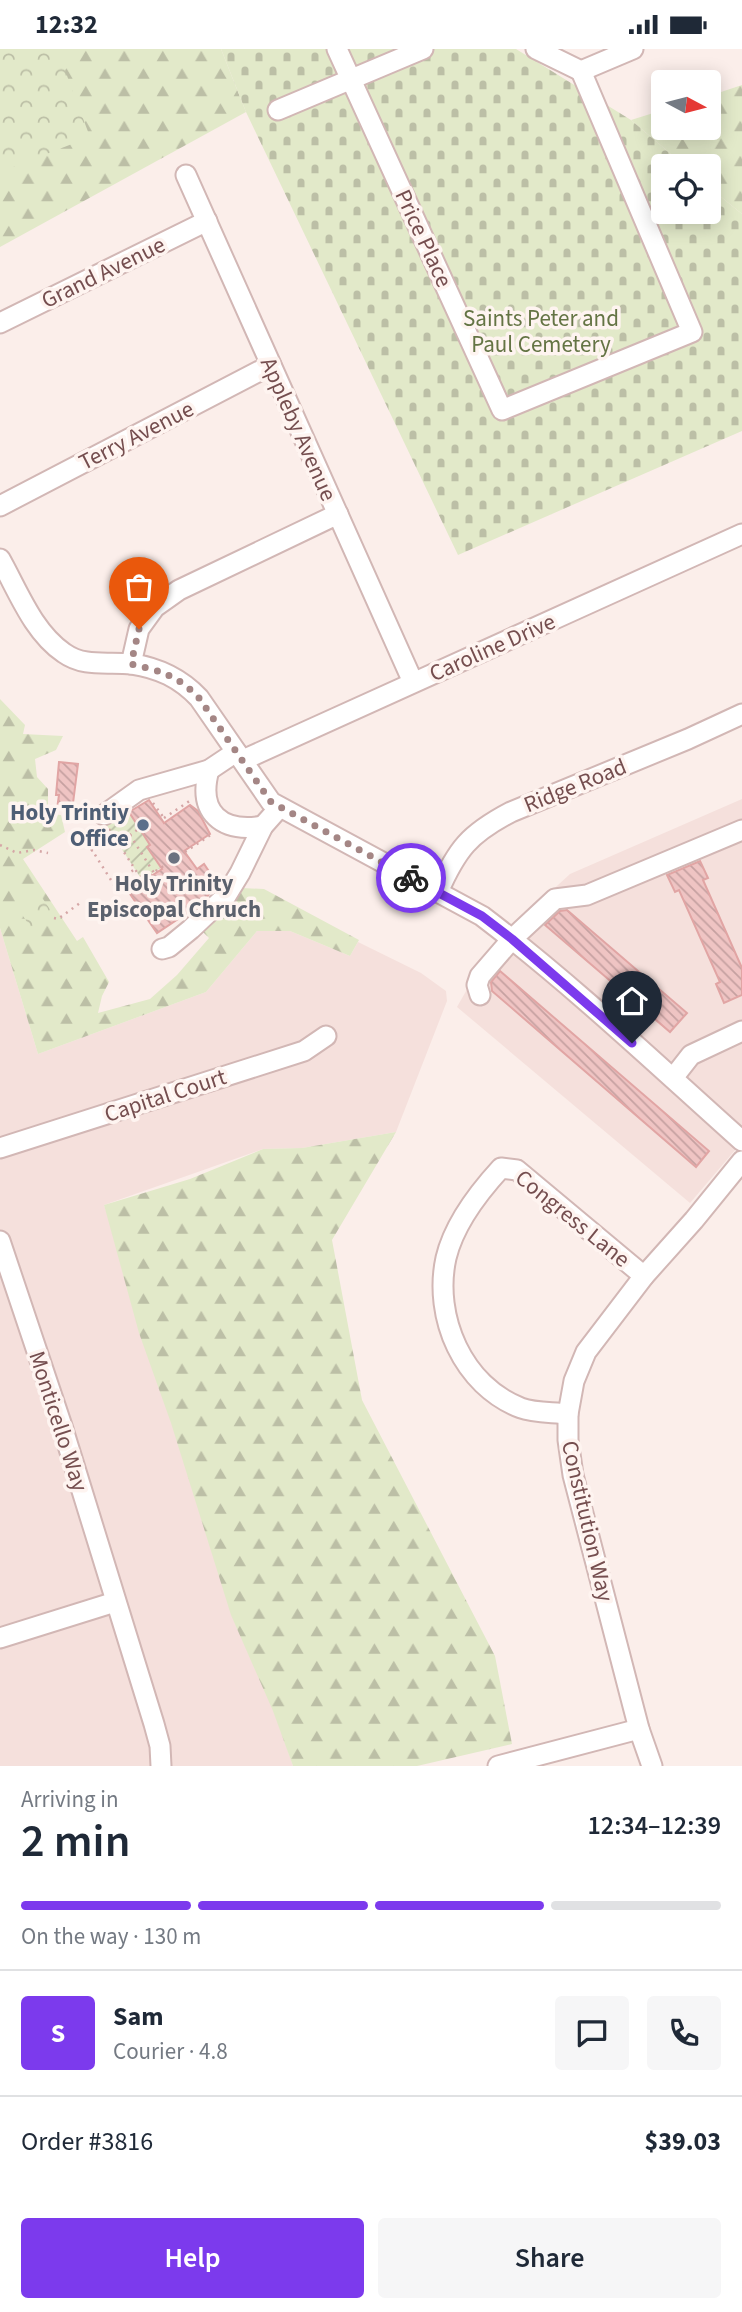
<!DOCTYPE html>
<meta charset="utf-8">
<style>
body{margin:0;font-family:"Source Sans 3",sans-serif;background:#f6f6f7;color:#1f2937;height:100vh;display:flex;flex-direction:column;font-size:26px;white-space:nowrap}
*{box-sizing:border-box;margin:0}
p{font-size:23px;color:#747a83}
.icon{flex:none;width:38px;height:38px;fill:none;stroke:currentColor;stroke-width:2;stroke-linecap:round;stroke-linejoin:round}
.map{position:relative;height:1717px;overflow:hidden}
.panel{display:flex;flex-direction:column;background:#fff;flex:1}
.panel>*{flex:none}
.needle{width:46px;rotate:97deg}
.buttons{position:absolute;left:651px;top:21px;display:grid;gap:14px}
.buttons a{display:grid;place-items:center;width:70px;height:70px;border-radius:7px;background:#fff;box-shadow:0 4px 18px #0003;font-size:35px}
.pin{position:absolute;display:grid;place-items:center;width:60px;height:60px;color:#fff;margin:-72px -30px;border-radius:50% 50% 50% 0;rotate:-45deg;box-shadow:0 0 7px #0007}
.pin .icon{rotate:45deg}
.courier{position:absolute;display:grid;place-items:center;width:70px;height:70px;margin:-35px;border:5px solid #7c3aed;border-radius:50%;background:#fff;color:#222;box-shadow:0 2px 9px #0007}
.headline em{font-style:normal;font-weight:600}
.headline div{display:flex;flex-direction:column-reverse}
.headline{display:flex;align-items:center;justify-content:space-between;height:119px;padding:0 21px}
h1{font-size:46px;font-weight:600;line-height:52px}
.bar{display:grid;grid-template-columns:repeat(4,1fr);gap:10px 7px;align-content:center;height:84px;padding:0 21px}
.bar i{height:9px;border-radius:5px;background:#e0e1e3}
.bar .selected{background:#7c3aed}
.bar p{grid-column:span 4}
.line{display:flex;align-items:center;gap:18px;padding:0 21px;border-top:2px solid #e0e1e3}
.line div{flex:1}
.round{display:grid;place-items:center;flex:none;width:74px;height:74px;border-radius:7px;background:#f6f6f7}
.action{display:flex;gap:14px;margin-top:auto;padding:14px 21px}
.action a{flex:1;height:80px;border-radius:7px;background:#7c3aed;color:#fff;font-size:28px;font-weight:600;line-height:80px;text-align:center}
.action a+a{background:#f6f6f7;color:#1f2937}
.status{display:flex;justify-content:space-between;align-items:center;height:49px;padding:0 35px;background:#fff;direction:ltr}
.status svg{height:19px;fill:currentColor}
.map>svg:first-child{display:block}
</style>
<div class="status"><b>12:32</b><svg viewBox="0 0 49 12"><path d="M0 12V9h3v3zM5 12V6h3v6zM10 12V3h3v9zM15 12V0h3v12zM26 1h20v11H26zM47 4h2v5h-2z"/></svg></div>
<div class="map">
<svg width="742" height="1717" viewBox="0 0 742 1717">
<defs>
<pattern id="forest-firs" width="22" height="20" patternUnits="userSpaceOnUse" patternTransform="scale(1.75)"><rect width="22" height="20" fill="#e2e9c9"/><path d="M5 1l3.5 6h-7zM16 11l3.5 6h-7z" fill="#bcbfa6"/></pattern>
<pattern id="cemetery-stones" width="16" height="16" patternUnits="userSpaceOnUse" patternTransform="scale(1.75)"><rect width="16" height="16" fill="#e2e9c9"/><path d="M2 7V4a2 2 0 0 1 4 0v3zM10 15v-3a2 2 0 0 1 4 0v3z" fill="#bcbfa6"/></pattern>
<pattern id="park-crowns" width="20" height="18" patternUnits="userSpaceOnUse" patternTransform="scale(1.75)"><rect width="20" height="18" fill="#e2e9c9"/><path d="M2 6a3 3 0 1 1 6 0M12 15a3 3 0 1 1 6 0" fill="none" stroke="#bcbfa6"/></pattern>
<pattern id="garden-furrows" width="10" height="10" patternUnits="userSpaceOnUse" patternTransform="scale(1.75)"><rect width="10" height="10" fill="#e2e9c9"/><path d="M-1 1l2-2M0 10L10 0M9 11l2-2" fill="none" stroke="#bcbfa6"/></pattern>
<pattern id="building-back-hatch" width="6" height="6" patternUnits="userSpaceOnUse" patternTransform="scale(1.75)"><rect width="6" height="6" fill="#efc4c3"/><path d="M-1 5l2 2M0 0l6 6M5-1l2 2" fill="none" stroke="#c6a1a1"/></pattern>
</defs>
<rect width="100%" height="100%" fill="#fbeeea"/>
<g fill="#f5e0dc">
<path d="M742 750V1093L690 1154 457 958 474 928 499 890 570 825Z"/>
<path d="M0 879 38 1005 206 943 257 882H290L350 907 358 893 421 924 446 942 447 952 396 1083 302 1099 263 1100 104 1156 293 1717H0Z"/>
</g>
<g fill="url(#forest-firs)">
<path d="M0 0H221L246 63 0 198Z"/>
<path d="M742 36V165L709 138V117H685L631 71 663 61V79H709V47Z"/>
<path d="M0 650 25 676 23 685 63 687 56 701 35 710 37 728 48 740V765L61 766 65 783 23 810 77 892 83 888 109 933 102 947 98 964 150 950 177 926 209 889 201 881 242 839 264 840 359 891 350 907 290 882H257L206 943 38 1005 0 879Z"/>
<path d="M396 1083 332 1191 362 1351 495 1607 512 1695 417 1717H293L273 1662 231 1566 171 1374 139 1284 104 1156 190 1130 263 1100 302 1099Z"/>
</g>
<path fill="url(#cemetery-stones)" d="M221 0H516L631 71 685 117H663V163H709V138L742 165V382L458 506 246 63Z"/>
<g fill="url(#park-crowns)">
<path d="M0 0H57L90 88 0 123Z"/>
<path d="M41 847 55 868 33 882 19 861Z"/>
</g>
<path fill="url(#garden-furrows)" d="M127 760 165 816 142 831 106 776Z"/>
<g fill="url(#building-back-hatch)" stroke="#e1a5a4" stroke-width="2">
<path d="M59 713 78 715 72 762 57 760 59 746H56Z"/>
<path d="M149 751 164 774 190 756 198 762 210 785 184 802 197 820 204 815 218 836 199 856 157 884 128 842 162 820 147 798 150 796 129 763Z"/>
<path d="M700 812 708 829 703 831 742 919V946L724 954 716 935 720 933 679 841 675 843 667 826Z"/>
<path d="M567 861 687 964 670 983 545 876 560 862Z"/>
<path d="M500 922 709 1102 696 1118 492 942 491 933Z"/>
</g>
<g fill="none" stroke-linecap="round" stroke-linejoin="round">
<defs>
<g id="minor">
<path d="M337 0 502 361 692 283 581 22"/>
<path d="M536 0 581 22"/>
<path d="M581 22 633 0"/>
<path d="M278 61 423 0"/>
<path d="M186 126 413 633"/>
<path d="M0 274 207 172"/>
<path d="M0 457 271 316"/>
<path d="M0 510C18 542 33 583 64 604 85 619 108 612 132 615 159 619 180 629 199 649L271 753 482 867C573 936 657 1016 742 1092"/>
<path d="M131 615 139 580 155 558 179 541 338 465"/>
<path d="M243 711 742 485"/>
<path d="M209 721C197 764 222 784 263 777"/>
<path d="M104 766 139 741 209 721 236 703"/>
<path d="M438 843C457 800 469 785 511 763L688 690 742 665"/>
<path d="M162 900 169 898 191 880 226 847 240 824 263 777 279 759"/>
<path d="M480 946 477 936 480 927 512 890 555 850 587 846 742 781"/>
<path d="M673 1029 691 1006 742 982"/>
<path d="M0 1099 304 1002 326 987"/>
<path d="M0 1192 62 1377 154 1675 160 1697 161 1717"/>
<path d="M568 1365C553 1363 534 1364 521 1359 463 1337 433 1268 446 1209 454 1175 478 1144 501 1119L517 1121 644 1227"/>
<path d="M0 1589 115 1553"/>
<path d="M498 1717 639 1680"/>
<path d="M652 1717 639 1680 573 1426 568 1391V1365L574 1332 586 1303 644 1227 694 1171 742 1112"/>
</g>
</defs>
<use href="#minor" stroke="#d2b7b5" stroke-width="23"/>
<g stroke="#d5a6a6" stroke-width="2.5" stroke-dasharray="2 5" stroke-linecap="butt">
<path d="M153 754 164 769 162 771"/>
<path d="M164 769 191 751"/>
<path d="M109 780 142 831 165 816"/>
<path d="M80 782 116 839 125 834 129 835 139 828"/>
<path d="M130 786 154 824"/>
<path d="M84 788 95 780"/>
<path d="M118 794 140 779"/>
<path d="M0 796 17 804 34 801 48 804"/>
<path d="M91 802 114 787"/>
<path d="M185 803 212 785"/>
<path d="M114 834 135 820"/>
<path d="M54 869 58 870 80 854"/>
</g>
<use href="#minor" stroke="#fff" stroke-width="19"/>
</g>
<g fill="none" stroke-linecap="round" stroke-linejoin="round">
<path stroke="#a48685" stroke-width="7" stroke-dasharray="0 12.6" d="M139 580 131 615C161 622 177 626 199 649L271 753 411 829"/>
<path stroke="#7c3aed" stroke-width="9" d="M411 829 482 867 512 890 632 994"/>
</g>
<circle fill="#5c6f8a" stroke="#fef4f0" stroke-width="2.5" cx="143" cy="776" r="7"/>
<circle fill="#6b7280" stroke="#fef4f0" stroke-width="2.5" cx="174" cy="809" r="7"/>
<g text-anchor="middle" stroke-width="7" stroke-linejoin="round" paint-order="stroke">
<g font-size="23" fill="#754e4f" stroke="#fef4f0">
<text transform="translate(424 189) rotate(65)" y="8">Price Place</text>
<text transform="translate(103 223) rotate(-26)" y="8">Grand Avenue</text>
<text transform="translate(299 380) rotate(66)" y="8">Appleby Avenue</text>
<text transform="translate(136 386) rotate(-27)" y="8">Terry Avenue</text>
<text transform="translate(492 598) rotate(-24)" y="8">Caroline Drive</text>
<text transform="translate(575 736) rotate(-22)" y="8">Ridge Road</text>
<text transform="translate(165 1046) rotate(-18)" y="8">Capital Court</text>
<text transform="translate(573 1169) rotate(39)" y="8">Congress Lane</text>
<text transform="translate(59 1372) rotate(72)" y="8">Monticello Way</text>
<text transform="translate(588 1472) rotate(77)" y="8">Constitution Way</text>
</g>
<g font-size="23" fill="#647444" stroke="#fef4f0">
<text x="541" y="277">Saints Peter and<tspan x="541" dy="26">Paul Cemetery</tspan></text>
</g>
<g font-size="23" font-weight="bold" fill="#4e5e75" stroke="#fef4f0" text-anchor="end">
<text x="129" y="771">Holy Trintiy<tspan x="129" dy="26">Office</tspan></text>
</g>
<g font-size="23" font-weight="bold" fill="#5b616d" stroke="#fef4f0">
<text x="174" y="842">Holy Trinity<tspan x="174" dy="26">Episcopal Chruch</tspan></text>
</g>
</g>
</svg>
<div class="buttons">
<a><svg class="needle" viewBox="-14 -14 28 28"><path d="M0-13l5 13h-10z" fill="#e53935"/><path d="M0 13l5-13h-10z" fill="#747a83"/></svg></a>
<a><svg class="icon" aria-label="locate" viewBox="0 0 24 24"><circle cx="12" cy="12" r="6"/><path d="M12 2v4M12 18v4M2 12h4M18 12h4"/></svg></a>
</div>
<div class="pin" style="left:139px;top:580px;background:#ea580c"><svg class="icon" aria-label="bag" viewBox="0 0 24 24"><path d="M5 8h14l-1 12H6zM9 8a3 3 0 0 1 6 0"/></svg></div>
<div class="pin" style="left:632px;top:994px;background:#1f2937"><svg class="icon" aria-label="home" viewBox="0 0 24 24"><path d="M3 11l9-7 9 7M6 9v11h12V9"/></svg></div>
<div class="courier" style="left:411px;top:829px"><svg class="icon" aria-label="bike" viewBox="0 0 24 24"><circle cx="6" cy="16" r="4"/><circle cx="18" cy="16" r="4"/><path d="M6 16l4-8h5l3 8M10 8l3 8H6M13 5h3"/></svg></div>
</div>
<section class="panel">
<div class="headline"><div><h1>2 min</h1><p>Arriving in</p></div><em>12:34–12:39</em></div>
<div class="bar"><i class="selected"></i><i class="selected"></i><i class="selected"></i><i></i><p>On the way · 130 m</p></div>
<div class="line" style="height:126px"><b class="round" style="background:#7c3aed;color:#fff">S</b><div><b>Sam</b><p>Courier · 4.8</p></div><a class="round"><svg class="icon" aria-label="chat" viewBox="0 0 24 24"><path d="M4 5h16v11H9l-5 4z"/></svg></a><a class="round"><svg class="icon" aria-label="phone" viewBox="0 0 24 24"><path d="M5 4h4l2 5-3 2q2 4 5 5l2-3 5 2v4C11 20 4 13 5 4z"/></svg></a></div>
<div class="line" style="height:91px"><div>Order #3816</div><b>$39.03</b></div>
<div class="action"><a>Help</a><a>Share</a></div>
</section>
